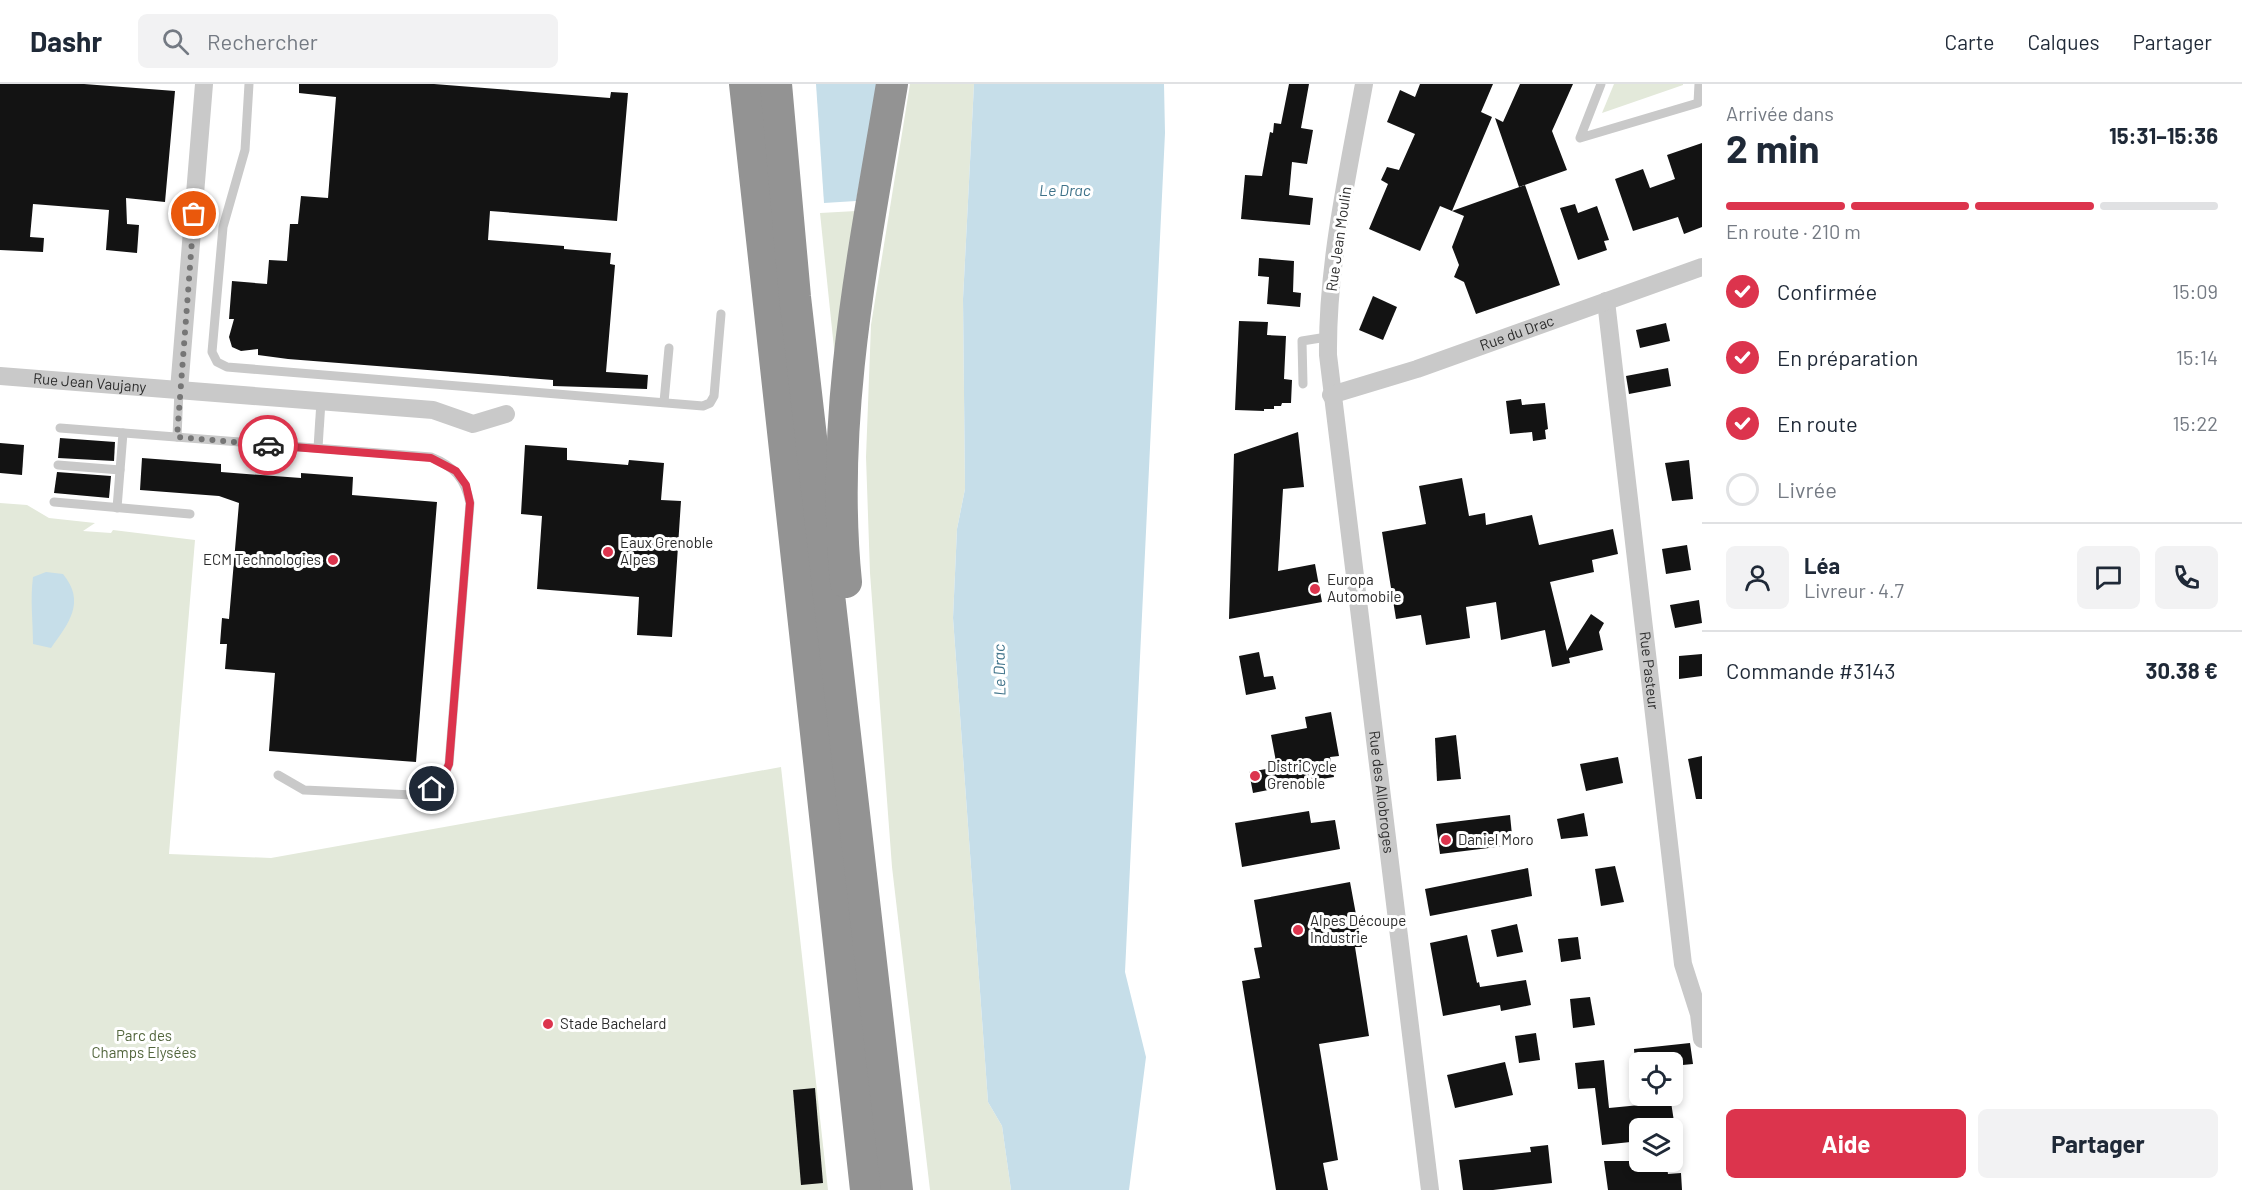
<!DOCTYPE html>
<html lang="fr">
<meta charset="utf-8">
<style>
body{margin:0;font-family:Barlow,sans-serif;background:#f2f2f3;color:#1f2937;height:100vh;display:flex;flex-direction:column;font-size:22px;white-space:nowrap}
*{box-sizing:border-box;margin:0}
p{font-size:20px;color:#747a83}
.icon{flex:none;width:33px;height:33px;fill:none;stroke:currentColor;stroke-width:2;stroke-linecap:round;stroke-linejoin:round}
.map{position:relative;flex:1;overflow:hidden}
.sheet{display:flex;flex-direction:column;background:#fff;width:540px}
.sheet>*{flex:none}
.buttons{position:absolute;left:1629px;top:968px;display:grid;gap:12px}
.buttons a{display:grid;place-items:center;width:54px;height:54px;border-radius:9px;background:#fff;box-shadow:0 3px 9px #0003;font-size:30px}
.pin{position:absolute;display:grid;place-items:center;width:51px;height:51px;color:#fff;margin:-26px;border:3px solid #fff;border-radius:50%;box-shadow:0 2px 6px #0007}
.courier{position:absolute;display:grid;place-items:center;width:60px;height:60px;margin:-30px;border:4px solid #dc344d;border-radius:50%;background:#fff;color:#222;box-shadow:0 2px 8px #0007}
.overview em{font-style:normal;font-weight:700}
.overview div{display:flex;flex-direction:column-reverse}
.overview{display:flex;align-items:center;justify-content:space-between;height:102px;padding:0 24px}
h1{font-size:39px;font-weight:700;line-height:45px}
.bar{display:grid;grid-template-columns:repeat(4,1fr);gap:9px 6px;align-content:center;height:72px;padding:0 24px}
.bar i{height:8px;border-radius:4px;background:#e0e1e3}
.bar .selected{background:#dc344d}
.bar p{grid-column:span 4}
.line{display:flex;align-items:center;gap:15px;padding:0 24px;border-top:2px solid #e0e1e3}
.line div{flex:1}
.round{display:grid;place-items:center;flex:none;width:63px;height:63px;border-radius:9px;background:#f2f2f3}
ol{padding:0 24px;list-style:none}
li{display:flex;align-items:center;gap:18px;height:66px}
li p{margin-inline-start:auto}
li .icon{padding:6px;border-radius:50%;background:#dc344d;color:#fff;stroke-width:4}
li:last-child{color:#747a83}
li i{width:33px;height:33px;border:3px solid #e0e1e3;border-radius:50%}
.action{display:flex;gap:12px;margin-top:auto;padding:12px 24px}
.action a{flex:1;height:69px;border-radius:9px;background:#dc344d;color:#fff;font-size:24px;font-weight:700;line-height:69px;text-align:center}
.action a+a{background:#f2f2f3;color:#1f2937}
header{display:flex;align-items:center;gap:36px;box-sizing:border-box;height:84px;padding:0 30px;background:#fff;border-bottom:2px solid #e0e1e3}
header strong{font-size:28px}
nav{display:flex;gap:33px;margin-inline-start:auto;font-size:21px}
.search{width:420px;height:54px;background:#f2f2f3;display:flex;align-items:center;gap:15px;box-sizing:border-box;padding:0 21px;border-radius:9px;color:#747a83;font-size:22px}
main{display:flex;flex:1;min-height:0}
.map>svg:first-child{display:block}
</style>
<header>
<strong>Dashr</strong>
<div class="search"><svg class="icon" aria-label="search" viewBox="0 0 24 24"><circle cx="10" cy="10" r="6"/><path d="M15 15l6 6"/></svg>Rechercher</div>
<nav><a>Carte</a><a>Calques</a><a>Partager</a></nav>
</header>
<main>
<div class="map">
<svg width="1702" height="1106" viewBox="0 0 1702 1106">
<rect width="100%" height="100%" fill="#fff"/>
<g fill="#e3e9da">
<path d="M910 0H974L963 215 965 405 957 445 953 534 988 1018 1002 1042 1011 1106H930L892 783 870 489 866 373 871 241Z"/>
<path d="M1614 0H1683V1L1602 29Z"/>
<path d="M856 127 835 274 820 129Z"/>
<path d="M0 419 27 421 49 434 95 439 83 447 111 449 113 446 195 456 169 770 271 774 781 683 828 1106H0Z"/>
</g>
<g fill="#c6dee9">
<path d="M816 0H878L856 117 824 119Z"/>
<path d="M974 0H1164L1165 49 1125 888 1146 973 1129 1106H1011L1002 1042 988 1018 953 534 957 445 965 405 963 215Z"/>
<path d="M46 488 63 490C86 518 69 539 51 564L33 560C33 537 30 516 33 493Z"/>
</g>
<g fill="#131313">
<path d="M0 0H84L175 7 165 118 126 114 127 140 139 141 137 169 106 166 109 126 33 120 30 153 44 154 43 168 0 166Z"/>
<path d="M299 0H434L610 14 611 8 628 9 617 137 490 127 488 156 564 162V165L611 169 610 180 615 181 606 288 648 291 647 305 553 302V296L288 275 258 271V265L241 267 232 263 229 253 234 235H229L232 197 267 200 269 176 287 177 290 140H298L301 112 328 114 336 13 299 9Z"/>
<path d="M1289 0H1309L1301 44 1313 46 1307 80 1292 78 1289 111 1313 114 1310 141 1241 135 1245 91 1262 92 1270 48 1273 49 1274 39 1281 40Z"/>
<path d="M1420 0H1493L1481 28 1492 33 1452 127 1525 101 1560 201 1476 230 1464 198 1454 193 1459 181 1452 163 1464 132 1440 122 1420 167 1369 145 1388 100 1381 96 1387 83 1399 86 1415 50 1387 38 1400 6 1415 13Z"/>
<path d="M1520 0H1573L1552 47 1567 86 1519 103 1495 34 1503 38Z"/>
<path d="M1702 59V143L1684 150 1678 133 1633 147 1615 95 1643 85 1650 104 1675 95 1667 71Z"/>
<path d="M1575 120 1578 129 1597 122 1609 156 1604 157 1607 166 1578 176 1560 124Z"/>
<path d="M1259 174 1294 177 1293 208 1301 209 1300 223 1267 220 1269 193 1258 192Z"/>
<path d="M1373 212 1397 223 1383 256 1359 246Z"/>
<path d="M1239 237 1268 238 1267 251 1286 252 1284 295 1292 296 1291 319H1282L1281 322H1274V325H1264V327L1235 326Z"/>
<path d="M1666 239 1670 257 1640 264 1636 246Z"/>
<path d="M1668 284 1671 302 1629 310 1626 292Z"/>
<path d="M1521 315 1522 321 1545 319 1548 345 1545 346 1546 355 1533 357 1532 348 1510 350 1506 317Z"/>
<path d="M1298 348 1304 403 1283 405 1278 487 1315 480 1322 518 1229 535 1234 370Z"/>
<path d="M60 354 115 358 114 377 58 374Z"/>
<path d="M0 359 24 361 22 391 0 389Z"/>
<path d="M525 361 567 364V376L628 381 629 376 664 379 661 416 681 417 672 553 637 551 639 513 537 505 542 432 521 430Z"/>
<path d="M142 374 221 380V388L301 394V389L353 393 352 411 437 418 416 678 269 667 275 589 225 585 227 560H220L222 534 229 535 239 419 219 412 140 406Z"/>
<path d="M1689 376 1693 415 1672 417 1665 379Z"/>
<path d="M57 388 111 392 109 414 54 409Z"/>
<path d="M1462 394 1469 432 1485 429 1486 441 1532 431 1539 461 1613 445 1618 470 1592 476 1594 488 1550 498 1567 567 1591 530 1604 539 1599 548 1603 566 1569 574 1570 579 1552 583 1545 546 1501 556 1496 518 1466 523 1470 554 1426 561 1421 531 1396 535 1382 448 1426 440 1419 402Z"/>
<path d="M1687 461 1691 486 1666 490 1662 465Z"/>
<path d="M1699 516 1702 539 1675 544 1670 521Z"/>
<path d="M1259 568 1264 593 1273 592 1276 605 1246 611 1239 572Z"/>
<path d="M1702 570V592L1679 595V572Z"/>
<path d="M1331 628 1339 672 1330 673 1334 693 1273 703V705L1253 709 1249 688 1277 683 1271 651 1307 644 1305 633Z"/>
<path d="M1456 651 1461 695 1437 697 1435 654Z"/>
<path d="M1702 672V715H1696L1688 675Z"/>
<path d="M1618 673 1623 699 1586 707 1580 680Z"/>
<path d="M1309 727 1311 739 1335 736 1340 765 1242 783 1235 739Z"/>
<path d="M1584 729 1588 752 1561 755 1557 735Z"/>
<path d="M1510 731 1513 761 1440 770 1436 740Z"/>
<path d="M1615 782 1624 818 1601 822 1595 785Z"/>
<path d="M1528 784 1532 812 1430 832 1425 805Z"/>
<path d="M1350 798 1362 863H1355L1369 952 1319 960 1338 1076 1323 1079 1328 1106H1276L1242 897 1260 894 1254 864 1262 863 1254 816Z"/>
<path d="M1517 840 1523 868 1497 873 1491 846Z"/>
<path d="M1467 851 1477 899 1479 898 1480 903 1526 896 1531 921 1501 927 1500 921 1443 932 1430 859Z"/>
<path d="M1578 853 1581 875 1561 878 1558 855Z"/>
<path d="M1590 913 1595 941 1573 944 1570 915Z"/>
<path d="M1536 949 1540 976 1519 979 1515 952Z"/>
<path d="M1690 959 1693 980 1672 982V978H1635L1634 965Z"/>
<path d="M1604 976 1609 1024 1671 1018 1675 1044H1640V1057L1602 1061 1595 1004 1578 1005 1575 979Z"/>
<path d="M1505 978 1513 1011 1455 1024 1447 991Z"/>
<path d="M815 1004 823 1099 801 1101 793 1006Z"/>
<path d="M1548 1061 1552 1099 1493 1106H1463L1459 1076 1531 1068 1530 1063Z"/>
<path d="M1604 1077H1666L1668 1090 1681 1089 1682 1106H1608Z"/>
</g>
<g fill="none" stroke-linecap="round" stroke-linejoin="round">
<g stroke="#c9c9c9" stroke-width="9">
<path d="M249 0 245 66 223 143 212 268 217 278 227 283 703 322 710 319 714 312 721 230"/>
<path d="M1601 0 1580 54 1698 19 1699 0"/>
<path d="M1303 300 1302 257 1327 253"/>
<path d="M664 318 669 264"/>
<path d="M60 344 431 373C454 382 465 395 470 419L449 680 443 694 432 705 413 711 304 706 278 691"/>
<path d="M177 353 179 306"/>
<path d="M318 364 321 317"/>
<path d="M58 381 120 386"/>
<path d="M54 418 190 430"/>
<path d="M117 424 123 349"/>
</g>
<g stroke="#c9c9c9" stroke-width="18">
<path id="s1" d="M1364 0C1348 89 1327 180 1328 271L1430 1106"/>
<path id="s2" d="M1606 217 1683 880 1699 930 1702 955"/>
<path id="s3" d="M0 292 433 326 473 340 506 330"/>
<path d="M179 306 204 0"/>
<path id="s4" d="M1331 311 1417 285 1702 183"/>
</g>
<g stroke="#939393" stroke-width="32">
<path d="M745 0 866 1106"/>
<path d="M776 0 795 213 897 1106"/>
<path d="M846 498C829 332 865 163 892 0"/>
</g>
</g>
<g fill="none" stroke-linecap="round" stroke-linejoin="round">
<path stroke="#767676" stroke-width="6" stroke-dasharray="0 10.8" d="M194 130 177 353 268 361"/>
<path stroke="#dc344d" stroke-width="8" d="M268 361 431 374 456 387 466 401 470 419 449 680 443 694 432 705"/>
</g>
<g fill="#dc344d" stroke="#fff" stroke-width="2">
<circle cx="608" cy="468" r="6"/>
<circle cx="333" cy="476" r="6"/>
<circle cx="1315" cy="505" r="6"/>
<circle cx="1255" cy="692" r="6"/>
<circle cx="1446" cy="756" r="6"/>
<circle cx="1298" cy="846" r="6"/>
<circle cx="548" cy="940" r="6"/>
</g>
<g text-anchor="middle" stroke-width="6" stroke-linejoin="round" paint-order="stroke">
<g font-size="15" fill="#2c2c2c" stroke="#fff">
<text transform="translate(1339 155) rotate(-82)" y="5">Rue Jean Moulin</text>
<text dy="5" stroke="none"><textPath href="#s4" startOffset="196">Rue du Drac</textPath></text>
<text dy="5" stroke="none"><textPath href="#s3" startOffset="90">Rue Jean Vaujany</textPath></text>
<text dy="5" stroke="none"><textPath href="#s2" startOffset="372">Rue Pasteur</textPath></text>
<text dy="5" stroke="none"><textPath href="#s1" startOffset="714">Rue des Allobroges</textPath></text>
</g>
<g font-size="15" fill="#2c2c2c" stroke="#fff" text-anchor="start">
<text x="620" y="464">Eaux Grenoble<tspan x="620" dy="17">Alpes</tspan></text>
<text x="321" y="481" text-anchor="end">ECM Technologies</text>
<text x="1327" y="501">Europa<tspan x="1327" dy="17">Automobile</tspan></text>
<text x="1267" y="688">DistriCycle<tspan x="1267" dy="17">Grenoble</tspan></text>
<text x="1458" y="761">Daniel Moro</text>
<text x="1310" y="842">Alpes Découpe<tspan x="1310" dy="17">Industrie</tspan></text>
<text x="560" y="945">Stade Bachelard</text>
</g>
<g font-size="15" fill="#52653c" stroke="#fff">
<text x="144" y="957">Parc des<tspan x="144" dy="17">Champs Elysées</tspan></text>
</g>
<g font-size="16" font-style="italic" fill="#3e7289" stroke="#fff">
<text x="1065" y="112">Le Drac</text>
<text transform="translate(999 586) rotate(-91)" y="6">Le Drac</text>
</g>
</g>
</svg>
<div class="buttons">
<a><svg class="icon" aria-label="locate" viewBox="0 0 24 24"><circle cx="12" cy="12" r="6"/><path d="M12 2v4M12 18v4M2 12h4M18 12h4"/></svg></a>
<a><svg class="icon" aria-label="layers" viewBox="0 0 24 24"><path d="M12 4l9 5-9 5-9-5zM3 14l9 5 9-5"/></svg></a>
</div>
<div class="pin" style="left:194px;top:130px;background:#ea580c"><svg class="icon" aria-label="bag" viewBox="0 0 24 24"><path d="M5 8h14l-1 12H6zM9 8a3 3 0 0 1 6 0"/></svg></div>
<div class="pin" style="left:432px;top:705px;background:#1f2937"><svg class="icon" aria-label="home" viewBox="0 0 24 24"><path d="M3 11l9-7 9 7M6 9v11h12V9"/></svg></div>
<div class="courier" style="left:268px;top:361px"><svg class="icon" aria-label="car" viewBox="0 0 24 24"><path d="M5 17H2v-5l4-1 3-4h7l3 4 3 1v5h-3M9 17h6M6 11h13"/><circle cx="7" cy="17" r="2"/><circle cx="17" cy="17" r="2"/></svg></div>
</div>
<section class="sheet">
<div class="overview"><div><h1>2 min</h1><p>Arrivée dans</p></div><em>15:31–15:36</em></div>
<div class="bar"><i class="selected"></i><i class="selected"></i><i class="selected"></i><i></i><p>En route · 210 m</p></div>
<ol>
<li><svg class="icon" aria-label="check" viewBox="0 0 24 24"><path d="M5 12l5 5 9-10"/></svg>Confirmée<p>15:09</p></li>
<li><svg class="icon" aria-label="check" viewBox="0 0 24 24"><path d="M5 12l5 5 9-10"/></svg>En préparation<p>15:14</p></li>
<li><svg class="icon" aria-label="check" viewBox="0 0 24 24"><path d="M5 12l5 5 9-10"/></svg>En route<p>15:22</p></li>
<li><i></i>Livrée</li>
</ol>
<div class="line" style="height:108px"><a class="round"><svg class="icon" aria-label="person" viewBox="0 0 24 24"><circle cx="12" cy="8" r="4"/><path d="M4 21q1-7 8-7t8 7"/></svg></a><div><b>Léa</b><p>Livreur · 4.7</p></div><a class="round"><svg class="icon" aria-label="chat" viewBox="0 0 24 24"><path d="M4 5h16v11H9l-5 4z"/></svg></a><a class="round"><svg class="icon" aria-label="phone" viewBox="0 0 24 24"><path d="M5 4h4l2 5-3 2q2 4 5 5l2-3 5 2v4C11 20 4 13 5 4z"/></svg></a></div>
<div class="line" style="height:78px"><div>Commande #3143</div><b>30.38 €</b></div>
<div class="action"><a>Aide</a><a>Partager</a></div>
</section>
</main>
